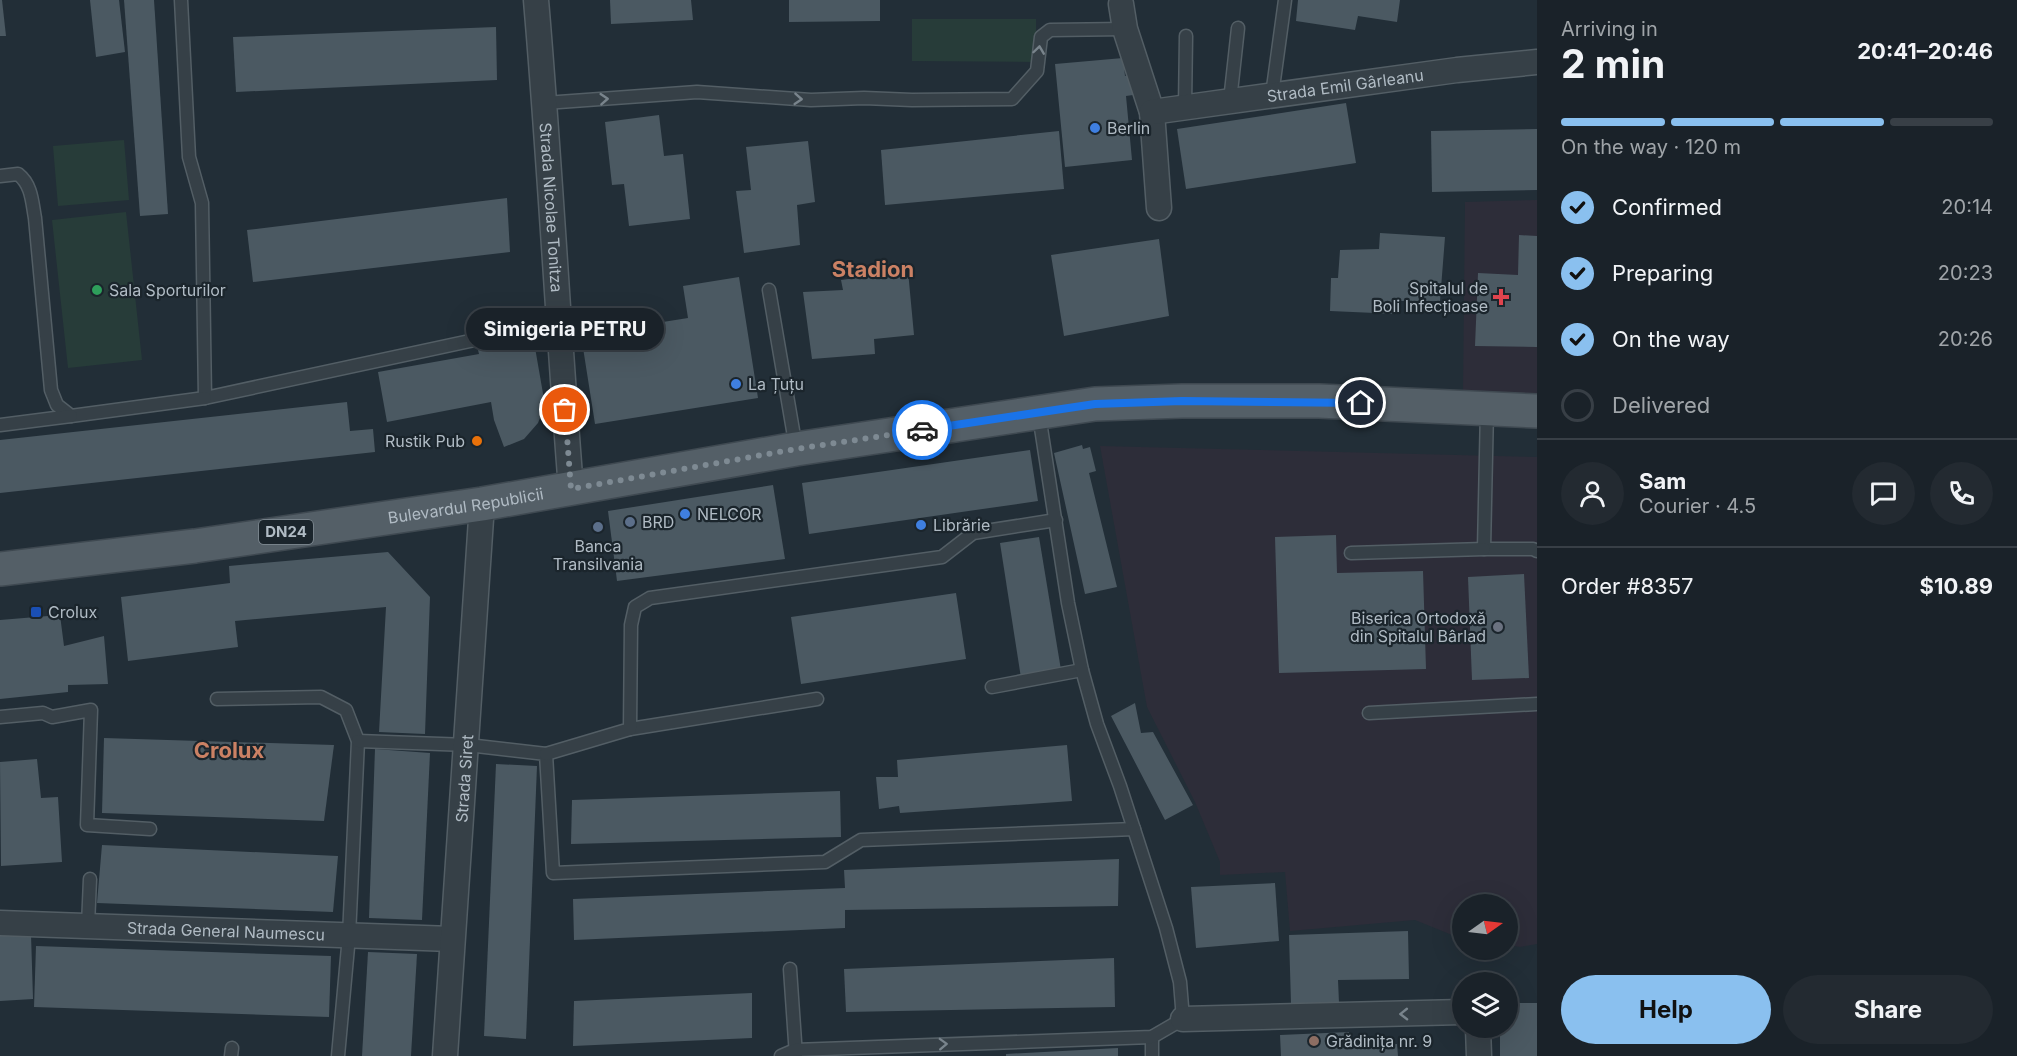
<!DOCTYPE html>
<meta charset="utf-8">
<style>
body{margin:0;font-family:Inter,sans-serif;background:#232a31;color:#f1f3f6;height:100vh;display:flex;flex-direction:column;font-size:22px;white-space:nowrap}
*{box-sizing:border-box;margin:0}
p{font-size:20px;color:#9fa4a8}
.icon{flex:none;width:33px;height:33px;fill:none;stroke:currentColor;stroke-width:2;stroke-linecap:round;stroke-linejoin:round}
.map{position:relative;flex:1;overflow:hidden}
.details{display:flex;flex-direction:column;background:#1a2229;width:480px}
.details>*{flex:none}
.needle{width:39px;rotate:76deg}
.tools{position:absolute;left:1452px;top:894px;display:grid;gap:12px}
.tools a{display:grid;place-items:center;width:66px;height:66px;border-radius:50%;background:#1a2229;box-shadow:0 6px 24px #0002,0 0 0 2px #383f46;font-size:30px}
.pin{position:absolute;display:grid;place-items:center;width:51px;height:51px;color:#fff;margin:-26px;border:3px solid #fff;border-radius:50%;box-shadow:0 2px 6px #0007}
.courier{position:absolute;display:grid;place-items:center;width:60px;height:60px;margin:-30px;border:4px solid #1a73e8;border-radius:50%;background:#fff;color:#222;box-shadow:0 2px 8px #0007}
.bubble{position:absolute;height:42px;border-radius:21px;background:#1a2229;box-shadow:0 6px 24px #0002,0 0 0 2px #383f46;font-size:20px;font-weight:700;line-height:42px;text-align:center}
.headline em{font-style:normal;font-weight:700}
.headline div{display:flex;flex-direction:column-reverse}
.headline{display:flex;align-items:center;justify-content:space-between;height:102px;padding:0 24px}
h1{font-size:39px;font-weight:700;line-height:45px}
.bar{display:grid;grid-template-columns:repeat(4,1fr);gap:9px 6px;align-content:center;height:72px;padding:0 24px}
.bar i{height:8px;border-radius:4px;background:#383f46}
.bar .on{background:#8ac0ef}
.bar p{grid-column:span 4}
.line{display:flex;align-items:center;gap:15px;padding:0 24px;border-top:2px solid #383f46}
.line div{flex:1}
.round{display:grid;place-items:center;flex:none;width:63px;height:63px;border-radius:32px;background:#232a31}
ol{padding:0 24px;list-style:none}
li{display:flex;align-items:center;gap:18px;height:66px}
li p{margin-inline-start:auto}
li .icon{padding:6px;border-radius:50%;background:#8ac0ef;color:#111;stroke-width:4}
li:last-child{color:#9fa4a8}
li i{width:33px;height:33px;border:3px solid #383f46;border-radius:50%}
.action{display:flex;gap:12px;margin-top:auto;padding:12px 24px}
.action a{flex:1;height:69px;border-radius:36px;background:#8ac0ef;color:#111;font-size:24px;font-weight:700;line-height:69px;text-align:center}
.action a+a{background:#232a31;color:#f1f3f6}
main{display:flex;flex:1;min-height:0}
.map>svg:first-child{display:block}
</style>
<main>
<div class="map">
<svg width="1537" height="1056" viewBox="0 0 1537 1056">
<rect width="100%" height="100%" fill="#222e37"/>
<g fill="#2d2d39">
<path d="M1537 200V394L1463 392 1465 202Z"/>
<path d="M1100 446 1537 457V944L1520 947 1508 945V904H1462V937L1452 935 1415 920 1290 931 1285 872 1220 875V862L1195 802 1147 707Z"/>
</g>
<g fill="#273c39">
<path d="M912 19H1036V62L912 61Z"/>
<path d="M124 140 129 200 58 206 53 146Z"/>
<path d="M126 212 142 360 68 368 52 220Z"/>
</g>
<g fill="#4b5962">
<path d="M0 0H2L6 36H0Z"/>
<path d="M90 0H119L125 52 96 57Z"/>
<path d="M124 0H154L168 214 140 216Z"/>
<path d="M610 0H691L693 20 611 24Z"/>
<path d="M789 0H880V21L789 22Z"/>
<path d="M1298 0H1400L1397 22 1358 16 1355 30 1296 21Z"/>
<path d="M496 27 497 80 236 92 233 37Z"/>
<path d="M1123 58 1125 76 1131 75 1133 95 1126 96 1132 160 1065 167 1055 64Z"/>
<path d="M1346 103 1356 163 1186 189 1177 129Z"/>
<path d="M659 115 664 156 683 154 690 219 629 226 624 184 612 185 605 122Z"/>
<path d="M1537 129V190L1432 192 1431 131Z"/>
<path d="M1059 131 1064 189 885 205 881 150Z"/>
<path d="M808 141 815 202 797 205 800 245 744 253 736 191 751 190 746 147Z"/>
<path d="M507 198 510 252 253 282 247 230Z"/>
<path d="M1380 233 1445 237 1440 301H1398V314L1330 311 1331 278H1338L1340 250 1379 249Z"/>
<path d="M1519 235 1537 236V347L1475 346 1478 273 1518 275Z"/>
<path d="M1159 239 1169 316 1064 336 1051 255Z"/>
<path d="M908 271 914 335 874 339 875 354 812 359 803 292 843 290 841 280Z"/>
<path d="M739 277 758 398 595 424 581 335 688 318 683 286Z"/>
<path d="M533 336 545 405 538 423 524 439 504 447 494 420 491 402 387 422 378 372 479 354 477 346Z"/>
<path d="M347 402 350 431 373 429 375 452 0 493V440Z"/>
<path d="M1082 445 1083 449 1090 447 1096 471 1089 473 1117 587 1085 594 1054 453Z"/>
<path d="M1030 450 1038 501 809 534 802 483Z"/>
<path d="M773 485 785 559 617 581 608 511Z"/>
<path d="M1336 535 1337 573 1423 571 1426 669 1279 673 1275 537Z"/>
<path d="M1039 537 1061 670 1021 678 1000 543Z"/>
<path d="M388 552 430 597 425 734 379 732 386 607 235 621 238 647 128 661 121 597 230 583 229 566Z"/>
<path d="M1524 574 1529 678 1472 680 1468 577Z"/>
<path d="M956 593 966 659 801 684 791 617Z"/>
<path d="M60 615 64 646 104 636 108 684 68 685V692L0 699V620Z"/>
<path d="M1135 703 1141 733 1153 732 1193 805 1165 820 1111 716Z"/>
<path d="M104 738 334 745 324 821 102 813Z"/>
<path d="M1067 745 1072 801 900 813 899 806 879 809 876 777H898L897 760Z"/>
<path d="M375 749 430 753 422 920 369 918Z"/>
<path d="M37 759 41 798 58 797 62 862 1 866 0 762Z"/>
<path d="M496 764 537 766 526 1039 484 1036Z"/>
<path d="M840 791 841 837 571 844 572 800Z"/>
<path d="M102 845 338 856 333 912 97 903Z"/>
<path d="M1119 859 1118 906 845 910V928L574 940 573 899 845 888 844 870Z"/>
<path d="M1275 883 1279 941 1196 948 1191 887Z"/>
<path d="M1408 931 1409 979 1338 980 1339 1003 1291 1004 1289 935Z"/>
<path d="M31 935 33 999 0 1001V936Z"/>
<path d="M36 946 331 956 329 1017 34 1007Z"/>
<path d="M368 952 417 954 411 1056H362Z"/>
<path d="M1114 958 1115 1007 846 1012 844 969Z"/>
<path d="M752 993V1038L573 1046 574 1001Z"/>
<path d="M1508 1003H1537V1056H1500V1028H1508Z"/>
<path d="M1349 1032 1350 1046 1397 1044 1398 1056H1281L1280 1035Z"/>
<path d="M1118 1048V1056H1006V1054Z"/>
</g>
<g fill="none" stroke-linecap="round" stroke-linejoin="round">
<defs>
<g id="lane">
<path d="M181 0 189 157 202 203 205 398 558 322"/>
<path d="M1272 95 1285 0"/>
<path d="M1230 101 1238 28"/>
<path d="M545 103 697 92 811 100 864 98 912 100 1012 99 1037 71 1041 37 1050 30 1125 29"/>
<path d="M1185 107 1186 36"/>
<path d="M0 176 18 174C32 185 32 202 35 218L51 390 57 405 71 416 205 398"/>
<path d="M769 290 796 448"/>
<path d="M1487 409 1484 549H1533L1537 551"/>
<path d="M0 425 71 416"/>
<path d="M1351 553 1484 549"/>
<path d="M992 687 1082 670"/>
<path d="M217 699 321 697 346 710 358 741 349 936 338 1056"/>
<path d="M1369 713 1537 704"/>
<path d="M0 717 43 713 52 717 91 710 87 825 150 829"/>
<path d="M630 729 817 699"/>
<path d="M358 741 468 745 546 754 553 873 825 862 861 840 1134 829"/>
<path d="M546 754 630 729 631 625 635 607 650 598 942 557 973 533 1056 520"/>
<path d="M88 925 90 879"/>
<path d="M790 969 796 1056"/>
<path d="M1152 1037V1056"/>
<path d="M231 1056 232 1048"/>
<path d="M781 1056 795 1050 1152 1037 1183 1019 1180 982 1166 928 1120 786 1097 724 1082 670 1068 603 1039 415"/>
</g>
<g id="street">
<path id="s1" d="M536 0C550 163 558 326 571 489"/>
<path d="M1121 4 1125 29 1152 112 1159 208"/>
<path id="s2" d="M1152 112 1457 70 1537 62"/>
<path id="s3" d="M0 923 452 939"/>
<path d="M1183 1019 1462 1012"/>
<path d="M1478 1028 1479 1056"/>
<path id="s4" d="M445 1056C458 872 471 688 482 504"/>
</g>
<g id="primary">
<path id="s5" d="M0 569 195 546 482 504 796 449 1095 404 1182 401H1319L1537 411"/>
</g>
</defs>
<use href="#lane" stroke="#535e65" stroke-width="15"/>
<use href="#street" stroke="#535e65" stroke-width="27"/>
<use href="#primary" stroke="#3f4951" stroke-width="36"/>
<use href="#lane" stroke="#364047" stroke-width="12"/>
<use href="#street" stroke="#364047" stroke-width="24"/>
<use href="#primary" stroke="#545f67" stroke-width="33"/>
</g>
<defs><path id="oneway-chevron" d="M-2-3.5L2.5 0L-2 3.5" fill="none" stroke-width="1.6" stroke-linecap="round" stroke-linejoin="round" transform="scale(1.5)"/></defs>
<g stroke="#79848c">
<use href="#oneway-chevron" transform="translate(1039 50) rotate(-82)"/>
<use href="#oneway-chevron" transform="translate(604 99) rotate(-4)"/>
<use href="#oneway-chevron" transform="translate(798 99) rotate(4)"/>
<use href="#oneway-chevron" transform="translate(1404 1014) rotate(179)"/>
<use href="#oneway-chevron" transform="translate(943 1044) rotate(-2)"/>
</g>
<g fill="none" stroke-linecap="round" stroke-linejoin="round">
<path stroke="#7e8a93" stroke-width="6" stroke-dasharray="0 10.8" d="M565 410 571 489 796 449 922 430"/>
<path stroke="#1a73e8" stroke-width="8" d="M922 430 1095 404 1182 401 1361 403"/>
</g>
<g fill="#3f7fe0" stroke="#1b252c" stroke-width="2">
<circle cx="1095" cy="128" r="6"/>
<circle cx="736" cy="384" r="6"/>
<circle cx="685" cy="514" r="6"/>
<circle cx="921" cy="525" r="6"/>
</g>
<circle fill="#2e9e5b" stroke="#1b252c" stroke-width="2" cx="97" cy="290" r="6"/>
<path fill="#e0444e" stroke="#1b252c" stroke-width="2" d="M1498 288h6v6h6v6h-6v6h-6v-6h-6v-6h6z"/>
<circle fill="#e8710a" stroke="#1b252c" stroke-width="2" cx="477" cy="441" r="6"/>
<g fill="#5c6f8a" stroke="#1b252c" stroke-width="2">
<circle cx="630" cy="522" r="6"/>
<circle cx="598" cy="527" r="6"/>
</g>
<rect fill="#1a4fb4" stroke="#1b252c" stroke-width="2" x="30" y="606" width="12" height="12" rx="3"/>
<circle fill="#6b7280" stroke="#1b252c" stroke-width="2" cx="1498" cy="627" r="6"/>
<circle fill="#8d6e63" stroke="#1b252c" stroke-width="2" cx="1314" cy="1041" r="6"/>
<g text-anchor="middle" stroke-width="4.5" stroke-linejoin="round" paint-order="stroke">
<rect fill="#1b252c" stroke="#838e96" stroke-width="1.5" x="259" y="520" width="54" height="24" rx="4.5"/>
<g font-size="15" font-weight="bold" fill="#b0bbc4">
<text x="286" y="537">DN24</text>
</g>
<g font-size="16" fill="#b0bbc4" stroke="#1b252c">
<text dy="6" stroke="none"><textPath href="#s2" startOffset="195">Strada Emil Gârleanu</textPath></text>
<text dy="6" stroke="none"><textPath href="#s1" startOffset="208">Strada Nicolae Tonitza</textPath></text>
<text dy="6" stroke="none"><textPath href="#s5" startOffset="470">Bulevardul Republicii</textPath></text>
<text dy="6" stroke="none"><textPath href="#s4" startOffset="278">Strada Siret</textPath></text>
<text dy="6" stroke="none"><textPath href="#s3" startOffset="226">Strada General Naumescu</textPath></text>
</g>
<g font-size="16" fill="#b0bbc4" stroke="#1b252c" text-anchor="start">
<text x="1107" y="134">Berlin</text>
<text x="1488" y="294" text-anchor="end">Spitalul de<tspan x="1488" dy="18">Boli Infecțioase</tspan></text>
<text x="109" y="296">Sala Sporturilor</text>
<text x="748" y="390">La Țuțu</text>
<text x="465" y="447" text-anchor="end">Rustik Pub</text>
<text x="697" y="520">NELCOR</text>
<text x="642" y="528">BRD</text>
<text x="933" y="531">Librărie</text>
<text x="598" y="552" text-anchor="middle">Banca<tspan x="598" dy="18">Transilvania</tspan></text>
<text x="48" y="618">Crolux</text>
<text x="1486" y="624" text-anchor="end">Biserica Ortodoxă<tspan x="1486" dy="18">din Spitalul Bârlad</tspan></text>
<text x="1326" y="1047">Grădinița nr. 9</text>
</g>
<g font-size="22" font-weight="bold" fill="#cb8164" stroke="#1b252c">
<text x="873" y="277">Stadion</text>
<text x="229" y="758">Crolux</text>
</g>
</g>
</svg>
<div class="tools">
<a><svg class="needle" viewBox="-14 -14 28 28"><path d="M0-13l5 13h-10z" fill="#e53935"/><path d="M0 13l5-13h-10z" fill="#9fa4a8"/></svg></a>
<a><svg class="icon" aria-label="layers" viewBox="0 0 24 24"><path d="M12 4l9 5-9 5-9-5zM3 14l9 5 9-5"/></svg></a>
</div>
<div class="pin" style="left:565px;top:410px;background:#ea580c"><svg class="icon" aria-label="bag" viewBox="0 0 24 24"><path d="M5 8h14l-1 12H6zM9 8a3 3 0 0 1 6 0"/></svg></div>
<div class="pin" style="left:1361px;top:403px;background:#1f2937"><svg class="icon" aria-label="home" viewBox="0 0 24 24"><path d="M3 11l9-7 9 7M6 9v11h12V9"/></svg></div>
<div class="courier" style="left:922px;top:430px"><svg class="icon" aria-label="car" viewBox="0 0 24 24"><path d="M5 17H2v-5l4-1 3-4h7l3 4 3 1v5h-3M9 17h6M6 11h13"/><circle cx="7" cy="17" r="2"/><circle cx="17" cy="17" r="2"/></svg></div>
<div class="bubble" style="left:466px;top:308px;width:198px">Simigeria PETRU</div>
</div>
<section class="details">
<div class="headline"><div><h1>2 min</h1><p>Arriving in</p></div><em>20:41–20:46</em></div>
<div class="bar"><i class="on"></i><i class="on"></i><i class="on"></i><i></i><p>On the way · 120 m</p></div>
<ol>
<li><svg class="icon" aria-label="check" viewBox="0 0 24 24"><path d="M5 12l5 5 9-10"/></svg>Confirmed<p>20:14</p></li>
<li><svg class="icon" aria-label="check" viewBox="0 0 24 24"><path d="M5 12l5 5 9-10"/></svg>Preparing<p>20:23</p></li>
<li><svg class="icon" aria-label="check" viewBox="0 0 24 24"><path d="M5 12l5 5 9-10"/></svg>On the way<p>20:26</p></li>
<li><i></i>Delivered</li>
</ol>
<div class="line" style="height:108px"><a class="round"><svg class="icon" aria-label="person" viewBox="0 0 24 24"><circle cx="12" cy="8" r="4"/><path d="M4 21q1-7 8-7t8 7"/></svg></a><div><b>Sam</b><p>Courier · 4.5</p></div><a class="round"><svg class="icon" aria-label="chat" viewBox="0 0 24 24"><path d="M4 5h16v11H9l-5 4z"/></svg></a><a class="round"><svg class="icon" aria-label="phone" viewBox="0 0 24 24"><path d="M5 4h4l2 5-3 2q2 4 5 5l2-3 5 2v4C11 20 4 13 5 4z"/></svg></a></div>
<div class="line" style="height:78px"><div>Order #8357</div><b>$10.89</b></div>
<div class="action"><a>Help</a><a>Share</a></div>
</section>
</main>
